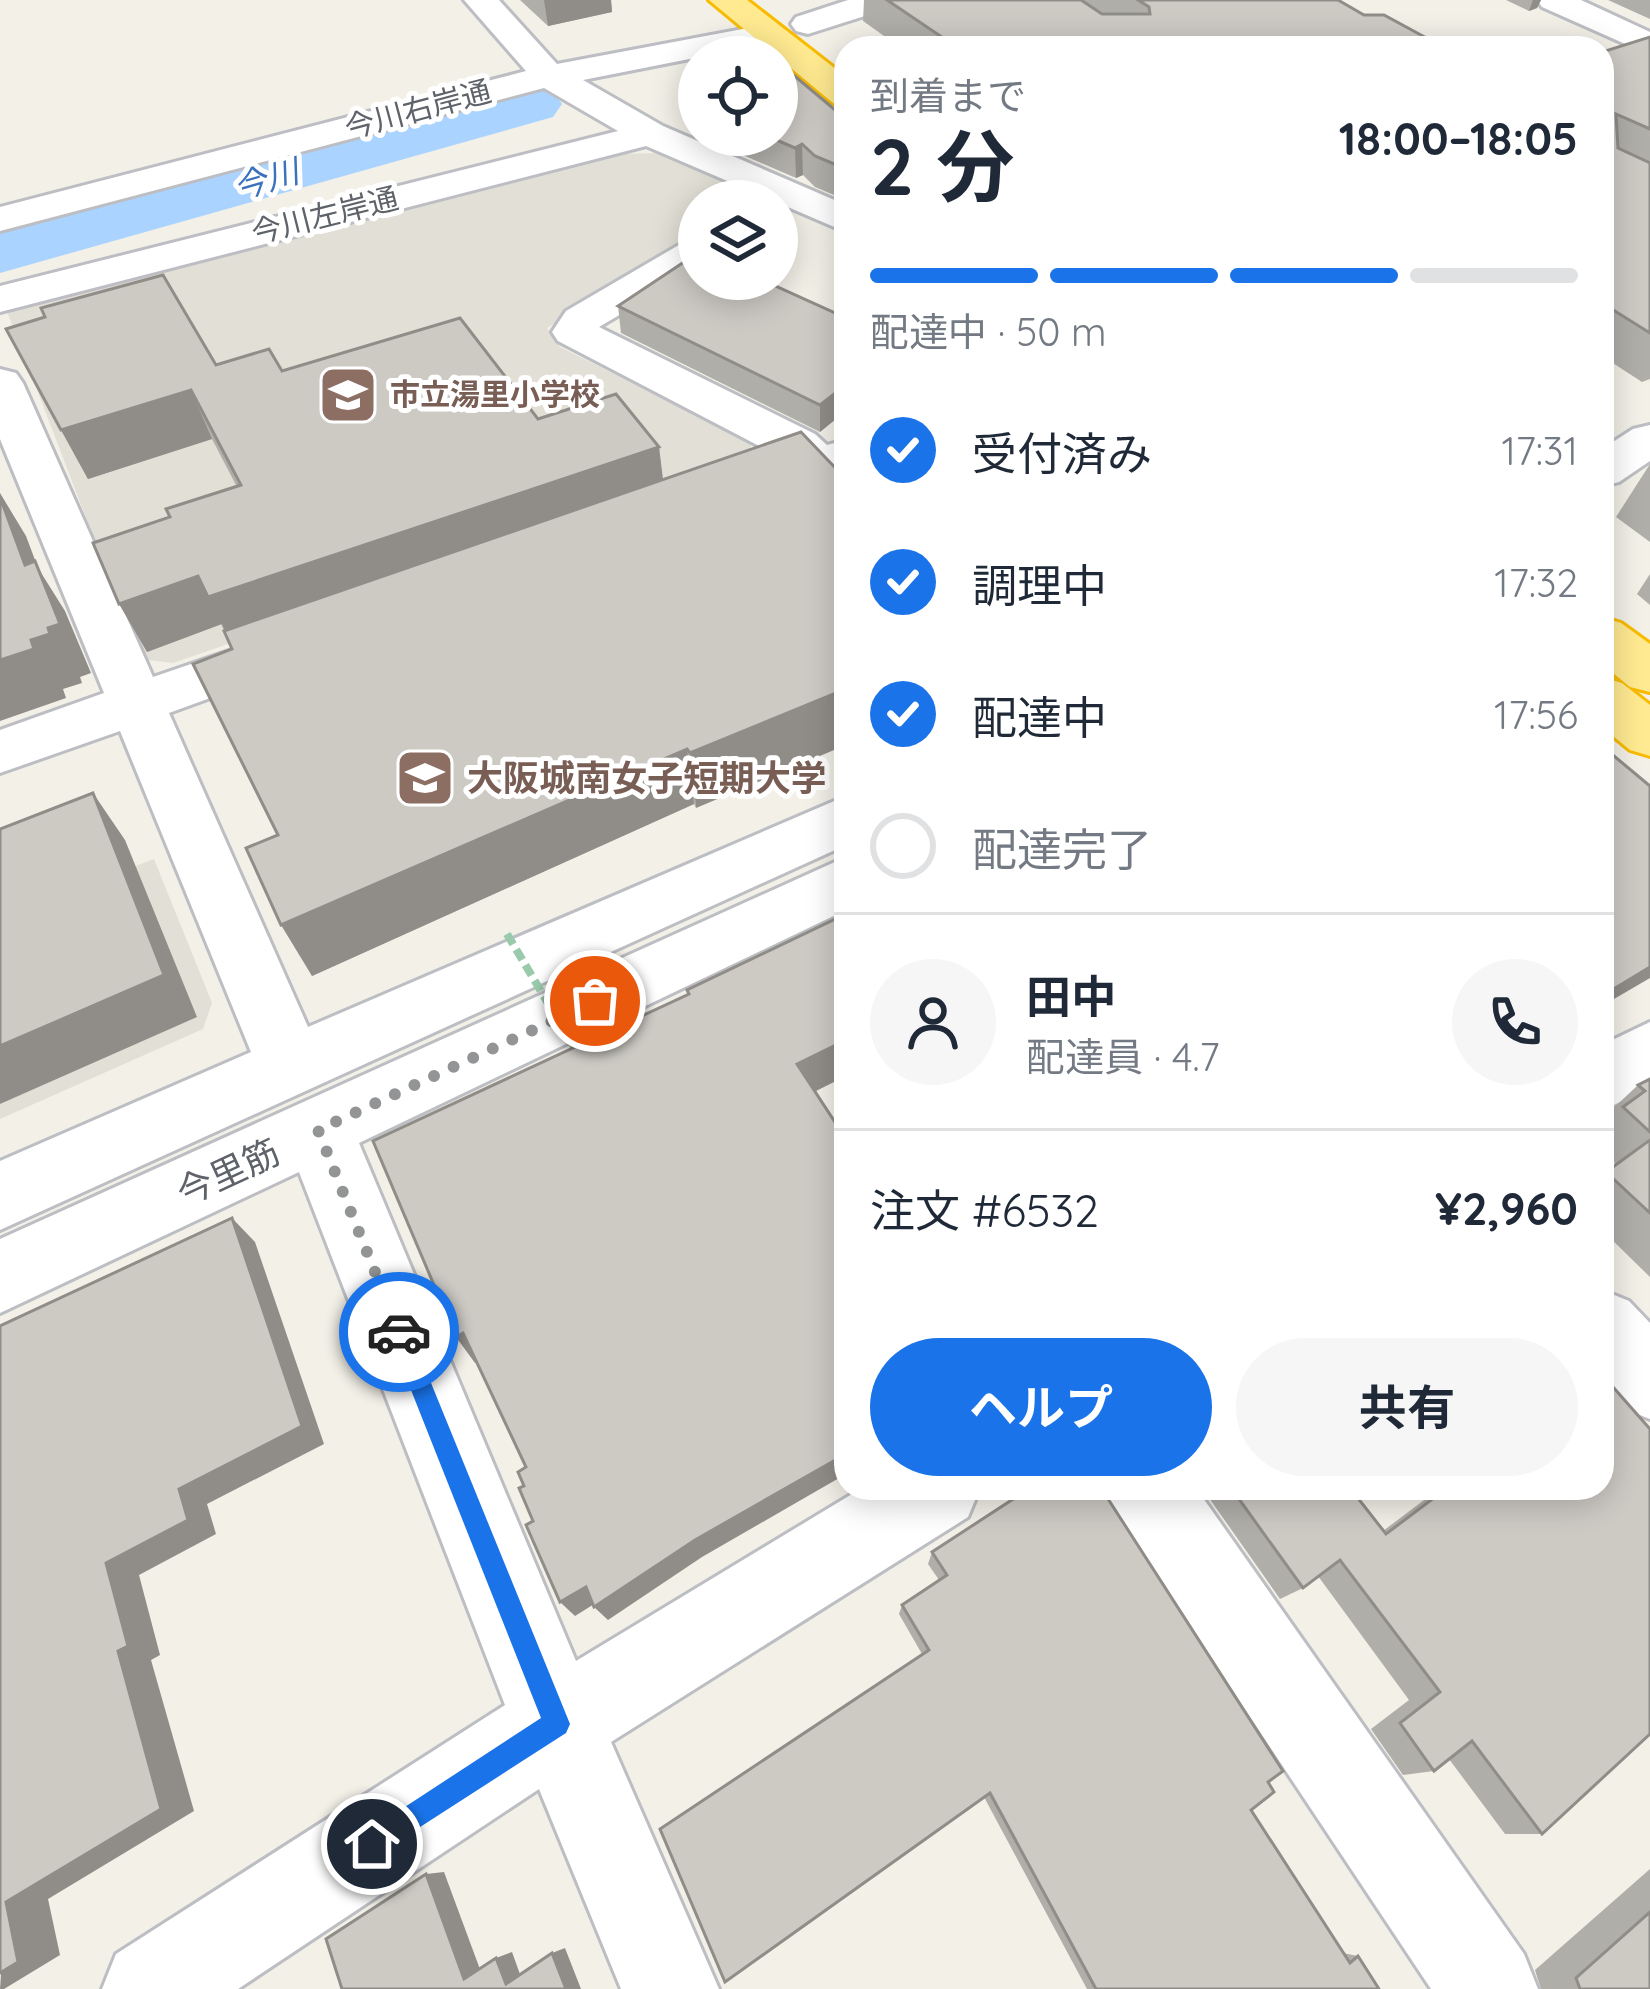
<!DOCTYPE html>
<html lang="ja">
<meta charset="utf-8">
<style>
body{margin:0;font-family:Quicksand,"Noto Sans JP",sans-serif;background:#f6f6f7;color:#1f2937;height:100vh;display:flex;flex-direction:column;font-size:45px;white-space:nowrap}
*{box-sizing:border-box;margin:0}
p{font-size:39px;color:#747a83}
.icon{flex:none;width:66px;height:66px;fill:none;stroke:currentColor;stroke-width:2;stroke-linecap:round;stroke-linejoin:round}
.map{position:relative;flex:1;overflow:hidden}
.drawer{position:absolute;left:834px;top:36px;width:780px;height:1464px;display:flex;flex-direction:column;background:#fff;border-radius:36px;box-shadow:0 6px 30px #0003}
.drawer>*{flex:none}
.tools{position:absolute;left:678px;top:36px;display:grid;gap:24px}
.tools a{display:grid;place-items:center;width:120px;height:120px;border-radius:50%;background:#fff;box-shadow:0 6px 30px #0003;font-size:60px}
.pin{position:absolute;display:grid;place-items:center;width:102px;height:102px;color:#fff;margin:-51px;border:6px solid #fff;border-radius:50%;box-shadow:0 3px 12px #0007}
.courier{position:absolute;display:grid;place-items:center;width:120px;height:120px;margin:-60px;border:9px solid #1a73e8;border-radius:50%;background:#fff;color:#222;box-shadow:0 3px 15px #0007}
.overview em{font-style:normal;font-weight:700}
.overview div{display:flex;flex-direction:column-reverse}
.overview{display:flex;align-items:center;justify-content:space-between;height:204px;padding:0 36px}
h1{font-size:78px;font-weight:700;line-height:90px}
.bar{display:grid;grid-template-columns:repeat(4,1fr);gap:18px 12px;align-content:center;height:144px;padding:0 36px}
.bar i{height:15px;border-radius:9px;background:#e0e1e3}
.bar .active{background:#1a73e8}
.bar p{grid-column:span 4}
.line{display:flex;align-items:center;gap:30px;padding:0 36px;border-top:3px solid #e0e1e3}
.line div{flex:1}
.round{display:grid;place-items:center;flex:none;width:126px;height:126px;border-radius:63px;background:#f6f6f7}
ol{padding:0 36px;list-style:none}
li{display:flex;align-items:center;gap:36px;height:132px}
li p{margin-inline-start:auto}
li .icon{padding:12px;border-radius:50%;background:#1a73e8;color:#fff;stroke-width:4}
li:last-child{color:#747a83}
li i{width:66px;height:66px;border:6px solid #e0e1e3;border-radius:50%}
.action{display:flex;gap:24px;margin-top:auto;padding:24px 36px}
.action a{flex:1;height:138px;border-radius:72px;background:#1a73e8;color:#fff;font-size:48px;font-weight:700;line-height:138px;text-align:center}
.action a+a{background:#f6f6f7;color:#1f2937}
.map>svg:first-child{display:block}
</style>
<div class="map">
<svg width="1650" height="1989" viewBox="0 0 1650 1989">
<rect width="100%" height="100%" fill="#f2f0e7"/>
<g fill="#e2dfd6">
<path d="M662 153 754 191V201H699V239L547 328 560 347 752 443 745 465 173 663 140 659 8 314 19 300 619 154Z"/>
<path d="M154 859 212 1003 203 1029 0 1119V918Z"/>
</g>
<g fill="none" stroke-linecap="round" stroke-linejoin="round">
<path fill="#aad4ff" fill-rule="evenodd" d="M532 86 553 91 562 104 553 117 0 273V232Z"/>
<defs>
<g id="minor">
<path d="M464 0H499L557 64 769 24 781 27 786 34 781 41 583 80 663 126 846 205V232L646 146 0 312V286L618 131 544 88 0 231V207L526 71Z"/>
<path d="M848 0H898L893 7 808 34 796 31 791 24 796 17Z"/>
<path d="M1537 0H1581L1650 32V55L1542 7Z"/>
<path d="M699 239V268L599 327 815 434 827 445 846 440V500L822 497 810 485 742 508 725 503 717 492 725 481 786 460 558 341 552 332 566 311 684 242Z"/>
<path d="M0 369 16 373 23 383 153 677 287 631 306 637 314 650 306 663 169 713 308 1027 846 796V845L0 1230V1161L251 1052 120 731 0 773V730L104 693 0 439Z"/>
<path d="M1650 425V461L1619 482 1602 486V449L1633 429Z"/>
<path d="M846 857V910L359 1143 576 1661 862 1488H980L968 1517 611 1742 719 1989H621L539 1789 238 1989H102L116 1954 505 1705 299 1172 0 1313V1239Z"/>
<path d="M1650 1022V1087L1602 1111V1045Z"/>
<path d="M1602 1290 1629 1301 1650 1323V1419L1622 1408 1602 1385Z"/>
<path d="M1105 1488H1196L1524 1954 1538 1989H1431L1117 1517Z"/>
</g>
<g id="highway">
<path d="M709 0H747L846 77V106L833 103Z"/>
<path d="M1602 617 1621 623 1650 644V692L1630 687 1602 664Z"/>
<path d="M1602 677 1622 683 1650 705V756L1630 750 1602 727Z"/>
</g>
</defs>
<use href="#minor" stroke="#bcbec3" stroke-width="6"/>
<use href="#highway" stroke="#f9bb00" stroke-width="6"/>
<use href="#minor" fill="#fff" fill-rule="evenodd"/>
<use href="#highway" fill="#ffea91" fill-rule="evenodd"/>
<path stroke="#99caab" stroke-width="8" stroke-dasharray="12 6" stroke-linecap="butt" d="M507 934 577 1052"/>
</g>
<g fill="#b0aea9">
<path d="M520 0H611L612 12 548 26Z"/>
<path d="M864 0H1338L1364 15 1445 48H901L863 21Z"/>
<path d="M1506 0H1541L1537 8 1529 11Z"/>
<path d="M1608 0H1650V19Z"/>
<path d="M1650 37V379L1642 382 1602 356V52Z"/>
<path d="M846 119V200L815 187 803 175 796 178 715 143 714 135H777Z"/>
<path d="M618 306 846 318V422L837 418 820 432 621 333Z"/>
<path d="M6 329 216 365 282 371 538 419 659 447 696 808 694 804 312 976 232 649 221 624 147 652 170 517 237 487 212 439 88 479Z"/>
<path d="M1650 464V542L1616 517Z"/>
<path d="M1650 574V605L1637 594Z"/>
<path d="M1650 1079V1277L1602 1230V1175L1616 1164 1602 1151V1126L1607 1121 1604 1117 1638 1085Z"/>
<path d="M1613 1387 1650 1429V1734L1542 1834H1505L1449 1759 1434 1771 1403 1775 1371 1729 1409 1700 1318 1576 1303 1588 1280 1599 1202 1488H1350L1383 1531 1440 1488H1602V1393Z"/>
<path d="M932 1552 1268 1782 1251 1810 1343 1953 1358 1956 1379 1989H1087L984 1797 922 1654 899 1614 902 1605 939 1580 928 1564Z"/>
<path d="M1650 1869V1989H1541L1535 1970Z"/>
</g>
<g fill="#908d89">
<path d="M544 0H611L612 12 548 26Z"/>
<path d="M1533 0H1541L1537 8 1529 11Z"/>
<path d="M802 144 803 175 796 178 795 148Z"/>
<path d="M191 390 212 439 88 479 61 430Z"/>
<path d="M838 391 837 418 820 432V405Z"/>
<path d="M659 447 665 496 232 645 222 624 147 652 119 604 198 576Z"/>
<path d="M0 493 26 536 38 568 65 611 91 673 80 677 82 683 63 689 66 698 0 721V660L48 628 0 497Z"/>
<path d="M846 689V745L696 808 690 753Z"/>
<path d="M687 749 694 804 312 976 281 925Z"/>
<path d="M93 793 125 840 197 1017 0 1104V1046Z"/>
<path d="M1650 967V978L1602 1006V996Z"/>
<path d="M846 1040V1076L798 1100 797 1064Z"/>
<path d="M232 1218 255 1242 324 1444 207 1504 216 1534 139 1575 160 1655 151 1660 194 1811 48 1899 60 1955 4 1989H0L6 1902 118 1651 106 1563 179 1489Z"/>
<path d="M463 1333 481 1359 475 1363 456 1337Z"/>
<path d="M846 1454V1474L702 1557 608 1620 594 1607 695 1540Z"/>
<path d="M586 1587 599 1601 575 1616 560 1602Z"/>
<path d="M444 1872 481 1972 464 1979 426 1874Z"/>
<path d="M565 1948 581 1989H566L552 1953Z"/>
<path d="M512 1952 521 1977 506 1984 496 1958Z"/>
</g>
<g fill="#cdcac4" stroke="#908d89" stroke-width="3">
<path d="M887 0H1081L1102 14H1150L1149 7 1138 0H1338L1364 15H1384L1445 48H958Z"/>
<path d="M1650 37V129L1616 114 1618 148 1650 163V333L1602 303V52Z"/>
<path d="M779 63 846 119V169L815 156 802 144 795 148 765 135H777V64Z"/>
<path d="M699 252V279H760L846 318V395L838 391 820 405 618 306Z"/>
<path d="M163 275 216 365 269 349 282 371 460 318 538 419 616 394 659 447 208 597 198 576 119 604 93 543 170 517 166 509 241 485 191 390 61 430 6 329 45 317 41 308Z"/>
<path d="M801 432 846 479V689L690 753 687 749 281 925 246 848 278 835 193 664 232 649 224 631Z"/>
<path d="M0 497 25 565 35 561 60 624 48 628 50 634 31 640 34 649 0 660Z"/>
<path d="M1602 746 1650 786V967L1602 996Z"/>
<path d="M93 793 164 975 0 1046V829Z"/>
<path d="M846 914V1040L797 1064 846 1139V1454L695 1540 594 1607 586 1587 560 1602 526 1525 533 1521 519 1488 524 1486 518 1472 526 1467 463 1333 456 1337 373 1141 689 994 687 990Z"/>
<path d="M1650 1079V1132L1623 1107 1645 1091 1638 1085Z"/>
<path d="M1650 1140V1213L1606 1172Z"/>
<path d="M232 1218 302 1426 179 1489 188 1520 106 1563 128 1646 118 1651 161 1809 6 1902 18 1962 0 1973V1326Z"/>
<path d="M1613 1387 1650 1429V1734L1542 1834 1472 1741 1434 1771 1400 1723 1440 1692 1340 1560 1303 1588 1231 1488H1350L1386 1534 1447 1488H1602V1395Z"/>
<path d="M1030 1488H1101L1283 1771 1268 1782 1274 1792 1251 1810 1350 1963 1358 1956 1379 1989H1096L990 1793 725 1982 660 1829 929 1650 902 1605 947 1575 932 1552Z"/>
<path d="M426 1874 464 1979 496 1958 506 1984 552 1953 566 1989H342L326 1939Z"/>
<path d="M1650 1912V1989H1580L1576 1978Z"/>
</g>
<path fill="#1a73e8" d="M399 1321 407 1324 570 1724 566 1733 372 1858 362 1854 358 1844 362 1835 541 1718 388 1332Z"/>
<g fill="none" stroke-linecap="round" stroke-linejoin="round">
<path stroke="#929495" stroke-width="12" stroke-dasharray="0 21.6" d="M399 1332 318 1130 595 1001"/>
</g>
<defs>
<symbol id="school-square" viewBox="-11 -11 22 22"><rect x="-9" y="-9" width="18" height="18" rx="4" fill="#8d6e63" stroke="#fff"/><path d="M0-5L7-2L0 1L-7-2ZM-4 1L0 2.5L4 1V4Q0 6-4 4Z" fill="#fff"/></symbol>
<symbol id="university-square" viewBox="-11 -11 22 22"><rect x="-9" y="-9" width="18" height="18" rx="4" fill="#8d6e63" stroke="#fff"/><path d="M0-5L7-2L0 1L-7-2ZM-4 1L0 2.5L4 1V4Q0 6-4 4Z" fill="#fff"/></symbol>
</defs>
<g fill-rule="evenodd">
<use href="#school-square" x="315" y="362" width="66" height="66"/>
<use href="#university-square" x="392" y="745" width="66" height="66"/>
</g>
<g text-anchor="middle" stroke-width="10" stroke-linejoin="round" paint-order="stroke">
<g font-size="30" fill="#5e6269" stroke="#fff">
<text transform="translate(418 110) rotate(-15)" y="10">今川右岸通</text>
<text transform="translate(325 216) rotate(-14)" y="10">今川左岸通</text>
</g>
<g font-size="30" font-weight="bold" fill="#785e54" stroke="#fff" text-anchor="start">
<text x="390" y="405">市立湯里小学校</text>
</g>
<g font-size="33" font-style="italic" fill="#3c72bb" stroke="#fff">
<text transform="translate(266 179) rotate(-16)" y="12">今川</text>
</g>
<g font-size="36" font-weight="bold" fill="#785e54" stroke="#fff" text-anchor="start">
<text x="467" y="791">大阪城南女子短期大学</text>
</g>
<g font-size="36" fill="#5e6269" stroke="#fff">
<text transform="translate(228 1172) rotate(-25)" y="13">今里筋</text>
</g>
</g>
</svg>
<div class="tools">
<a><svg class="icon" aria-label="locate" viewBox="0 0 24 24"><circle cx="12" cy="12" r="6"/><path d="M12 2v4M12 18v4M2 12h4M18 12h4"/></svg></a>
<a><svg class="icon" aria-label="layers" viewBox="0 0 24 24"><path d="M12 4l9 5-9 5-9-5zM3 14l9 5 9-5"/></svg></a>
</div>
<div class="pin" style="left:595px;top:1001px;background:#ea580c"><svg class="icon" aria-label="bag" viewBox="0 0 24 24"><path d="M5 8h14l-1 12H6zM9 8a3 3 0 0 1 6 0"/></svg></div>
<div class="pin" style="left:372px;top:1844px;background:#1f2937"><svg class="icon" aria-label="home" viewBox="0 0 24 24"><path d="M3 11l9-7 9 7M6 9v11h12V9"/></svg></div>
<div class="courier" style="left:399px;top:1332px"><svg class="icon" aria-label="car" viewBox="0 0 24 24"><path d="M5 17H2v-5l4-1 3-4h7l3 4 3 1v5h-3M9 17h6M6 11h13"/><circle cx="7" cy="17" r="2"/><circle cx="17" cy="17" r="2"/></svg></div>
<section class="drawer">
<div class="overview"><div><h1>2 分</h1><p>到着まで</p></div><em>18:00–18:05</em></div>
<div class="bar"><i class="active"></i><i class="active"></i><i class="active"></i><i></i><p>配達中 · 50 m</p></div>
<ol>
<li><svg class="icon" aria-label="check" viewBox="0 0 24 24"><path d="M5 12l5 5 9-10"/></svg>受付済み<p>17:31</p></li>
<li><svg class="icon" aria-label="check" viewBox="0 0 24 24"><path d="M5 12l5 5 9-10"/></svg>調理中<p>17:32</p></li>
<li><svg class="icon" aria-label="check" viewBox="0 0 24 24"><path d="M5 12l5 5 9-10"/></svg>配達中<p>17:56</p></li>
<li><i></i>配達完了</li>
</ol>
<div class="line" style="height:216px"><a class="round"><svg class="icon" aria-label="person" viewBox="0 0 24 24"><circle cx="12" cy="8" r="4"/><path d="M4 21q1-7 8-7t8 7"/></svg></a><div><b>田中</b><p>配達員 · 4.7</p></div><a class="round"><svg class="icon" aria-label="phone" viewBox="0 0 24 24"><path d="M5 4h4l2 5-3 2q2 4 5 5l2-3 5 2v4C11 20 4 13 5 4z"/></svg></a></div>
<div class="line" style="height:156px"><div>注文 #6532</div><b>¥2,960</b></div>
<div class="action"><a>ヘルプ</a><a>共有</a></div>
</section>
</div>
